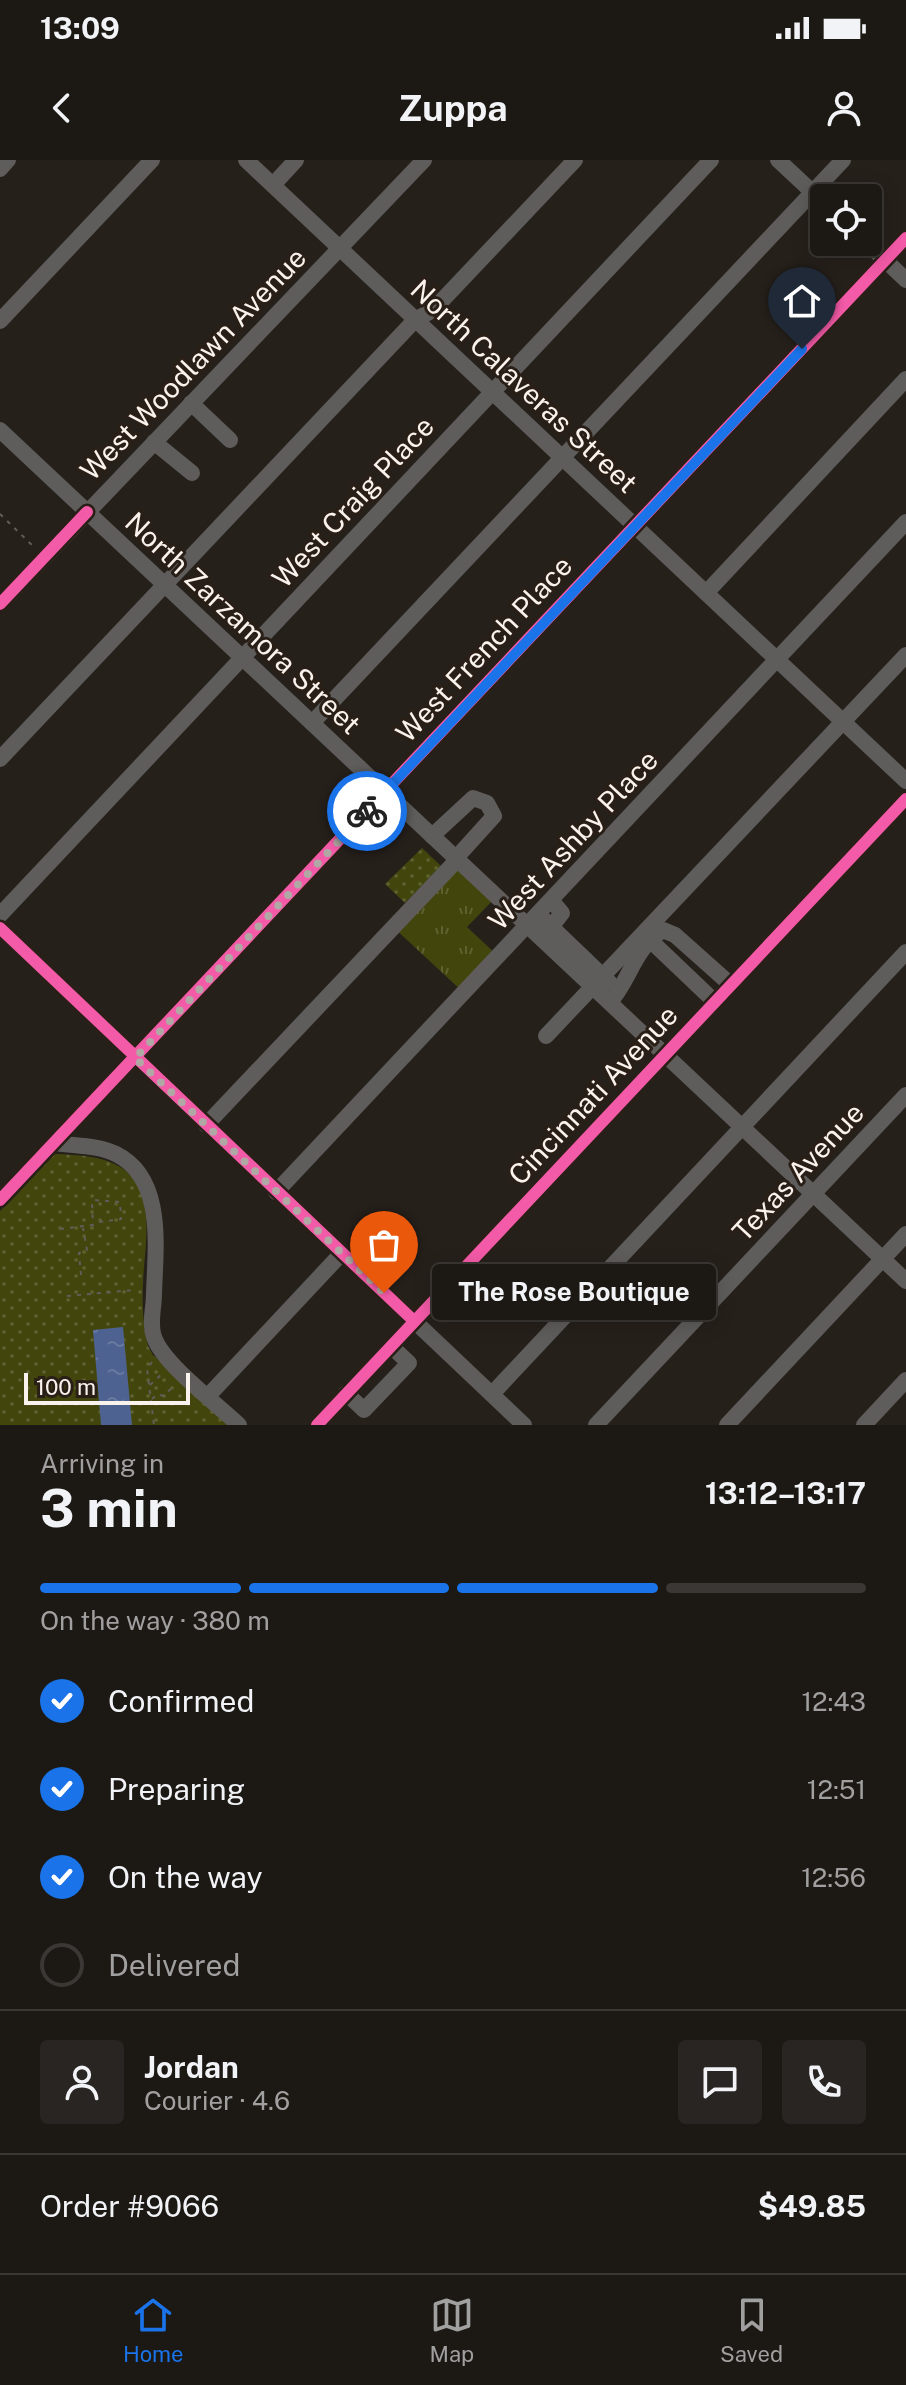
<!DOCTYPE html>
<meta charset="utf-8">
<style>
body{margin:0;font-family:"Public Sans",sans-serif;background:#292522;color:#f1f3f6;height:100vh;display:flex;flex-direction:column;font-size:30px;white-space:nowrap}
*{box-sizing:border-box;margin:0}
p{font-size:26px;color:#a0a0a0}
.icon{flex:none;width:44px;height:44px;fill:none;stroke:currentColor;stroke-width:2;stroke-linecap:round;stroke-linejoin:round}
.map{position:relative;height:1265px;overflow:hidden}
.sheet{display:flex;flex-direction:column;background:#1c1814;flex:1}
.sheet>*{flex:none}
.fabs{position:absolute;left:810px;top:24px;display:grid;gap:16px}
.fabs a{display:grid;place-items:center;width:72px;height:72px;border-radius:8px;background:#1c1814;box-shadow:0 4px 20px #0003,0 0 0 2px #3a3734;font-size:40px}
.scale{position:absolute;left:24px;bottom:20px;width:166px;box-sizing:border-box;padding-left:8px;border:4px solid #faf2ed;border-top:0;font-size:22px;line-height:28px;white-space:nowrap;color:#faf2ed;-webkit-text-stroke:6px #2a1f17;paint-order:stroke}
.pin{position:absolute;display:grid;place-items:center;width:68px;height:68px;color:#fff;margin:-82px -34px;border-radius:50% 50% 50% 0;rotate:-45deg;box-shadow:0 0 8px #0007}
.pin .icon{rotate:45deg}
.courier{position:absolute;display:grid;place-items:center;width:80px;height:80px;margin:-40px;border:6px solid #1a73e8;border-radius:50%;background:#fff;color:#222;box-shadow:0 2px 10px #0007}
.bubble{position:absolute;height:56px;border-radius:8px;background:#1c1814;box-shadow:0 4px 20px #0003,0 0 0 2px #3a3734;font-size:26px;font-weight:700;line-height:56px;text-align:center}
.summary em{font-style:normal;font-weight:700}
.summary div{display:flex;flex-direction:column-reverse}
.summary{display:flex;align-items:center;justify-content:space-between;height:136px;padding:0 40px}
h1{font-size:52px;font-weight:700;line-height:60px}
.bar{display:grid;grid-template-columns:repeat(4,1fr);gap:12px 8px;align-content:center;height:96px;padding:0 40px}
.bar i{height:10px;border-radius:6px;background:#3a3734}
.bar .active{background:#1a73e8}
.bar p{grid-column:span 4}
.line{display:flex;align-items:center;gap:20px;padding:0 40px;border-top:2px solid #3a3734}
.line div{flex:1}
.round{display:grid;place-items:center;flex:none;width:84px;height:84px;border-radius:8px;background:#292522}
ol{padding:0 40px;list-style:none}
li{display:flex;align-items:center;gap:24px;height:88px}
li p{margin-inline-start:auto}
li .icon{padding:8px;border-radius:50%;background:#1a73e8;color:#fff;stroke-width:4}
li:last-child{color:#a0a0a0}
li i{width:44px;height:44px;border:4px solid #3a3734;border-radius:50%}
.status{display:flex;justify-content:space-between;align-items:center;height:56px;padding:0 40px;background:#1c1814;direction:ltr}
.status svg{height:22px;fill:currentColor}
header{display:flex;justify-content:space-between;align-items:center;height:104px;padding:0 40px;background:#1c1814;font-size:36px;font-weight:700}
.menu{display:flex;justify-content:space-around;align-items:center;height:112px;border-top:2px solid #3a3734;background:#1c1814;font-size:22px;color:#a0a0a0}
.menu a{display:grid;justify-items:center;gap:4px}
.menu .active{color:#1a73e8}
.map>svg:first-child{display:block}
</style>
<div class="status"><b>13:09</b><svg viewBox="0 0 49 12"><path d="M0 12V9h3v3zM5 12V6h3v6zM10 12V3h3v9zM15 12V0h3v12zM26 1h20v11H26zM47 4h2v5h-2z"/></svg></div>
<header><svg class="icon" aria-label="back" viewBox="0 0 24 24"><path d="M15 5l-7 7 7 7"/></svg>Zuppa<svg class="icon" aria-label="person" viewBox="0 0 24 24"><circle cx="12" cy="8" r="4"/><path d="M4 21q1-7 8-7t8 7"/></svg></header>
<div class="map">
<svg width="906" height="1265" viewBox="0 0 906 1265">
<defs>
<pattern id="grass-tufts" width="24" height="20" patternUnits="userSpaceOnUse" patternTransform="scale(2)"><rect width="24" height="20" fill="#42460c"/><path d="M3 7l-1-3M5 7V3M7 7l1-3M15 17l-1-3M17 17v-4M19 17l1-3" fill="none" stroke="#5e6130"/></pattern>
<pattern id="park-dots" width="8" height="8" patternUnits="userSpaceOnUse" patternTransform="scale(2)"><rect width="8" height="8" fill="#42460c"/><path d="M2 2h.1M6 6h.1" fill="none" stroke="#5e6130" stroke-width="1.8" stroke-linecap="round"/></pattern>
<pattern id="water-ripples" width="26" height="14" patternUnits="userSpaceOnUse" patternTransform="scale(2)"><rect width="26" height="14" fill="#4d6291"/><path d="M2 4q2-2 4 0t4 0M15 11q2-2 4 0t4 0" fill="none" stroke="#6879a1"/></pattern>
</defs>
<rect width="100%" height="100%" fill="#26201b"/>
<path fill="url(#grass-tufts)" d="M457 700 497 736 467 767 499 797 464 833 392 766Z"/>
<g fill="url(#park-dots)">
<path d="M422 688 441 706 405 743 385 724Z"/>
<path d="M55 994C73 995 93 995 110 1002 161 1022 144 1084 143 1124 142 1144 143 1167 148 1186L153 1195 229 1265H0V1051Z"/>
</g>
<path fill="url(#water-ripples)" d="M123 1167 132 1265H101L93 1170Z"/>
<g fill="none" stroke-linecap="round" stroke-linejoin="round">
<g stroke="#615d5b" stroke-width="2" stroke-dasharray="4 6" stroke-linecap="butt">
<path d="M0 354 35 388"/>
<path d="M60 1069 93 1065 92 1043 94 1040 120 1042 121 1059 93 1063"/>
<path d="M81 1115 79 1093 87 1090 83 1068"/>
<path d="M67 1136 135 1130"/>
<path d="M152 1202 147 1209 154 1265"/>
<path d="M150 1225 163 1213"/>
<path d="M152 1239 158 1234 163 1236 175 1225"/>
</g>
<g stroke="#5e5d5b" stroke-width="16">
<path d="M246 0 906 621"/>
<path d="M778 0 824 43"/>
<path d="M0 9 8 0"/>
<path d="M273 25 296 0"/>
<path d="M866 82 906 120"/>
<path d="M0 161 152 0"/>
<path d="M191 243 230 280"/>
<path d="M0 270 906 1121"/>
<path d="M154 282 192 313"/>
<path d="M706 433 906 219"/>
<path d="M0 444 424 0"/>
<path d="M312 563 843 0"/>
<path d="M0 599 415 160 433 150 575 0"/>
<path d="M432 676 473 638 487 643 494 656 456 698"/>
<path d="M0 755 711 0"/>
<path d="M539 755 610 823"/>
<path d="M551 767 562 753 552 741"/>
<path d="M0 768 524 1265"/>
<path d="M651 781 714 841"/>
<path d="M610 842C631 819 632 791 663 770L675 775 730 824"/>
<path d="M546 876 906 495"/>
<path d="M206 965 457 700"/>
<path d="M56 983C75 986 98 985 116 994 166 1019 155 1090 154 1134 154 1148 149 1163 154 1177 163 1204 217 1244 239 1265"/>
<path d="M276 1032 906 362"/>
<path d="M0 1040 906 78"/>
<path d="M346 1233 364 1250 409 1203 391 1186"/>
<path d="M492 1234 906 792"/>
<path d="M208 1236 342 1093"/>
<path d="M317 1265 906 639"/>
<path d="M596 1265 906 935"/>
<path d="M727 1265 906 1074"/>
<path d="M864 1265 906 1220"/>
</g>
<defs>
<g id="cycleway">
<path d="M0 444 87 352"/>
<path d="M0 768 414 1161"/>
<path d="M0 1040 906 78"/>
<path d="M317 1265 906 639"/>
</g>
</defs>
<use href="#cycleway" stroke="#2a1f17" stroke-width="17"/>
<use href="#cycleway" stroke="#f35aa7" stroke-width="12"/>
</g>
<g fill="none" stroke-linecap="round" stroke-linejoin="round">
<path stroke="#b0a8a4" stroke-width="8" stroke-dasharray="0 14.4" d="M367 651 135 898 384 1133"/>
<path stroke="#1a73e8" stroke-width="10" d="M367 651 802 189"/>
</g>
<g text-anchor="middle" stroke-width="6" stroke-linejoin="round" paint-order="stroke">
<g font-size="28" fill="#faf2ed" stroke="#2a1f17">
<text transform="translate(193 204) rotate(-46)" y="10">West Woodlawn Avenue</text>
<text transform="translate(524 226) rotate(43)" y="10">North Calaveras Street</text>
<text transform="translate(353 342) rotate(-47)" y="10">West Craig Place</text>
<text transform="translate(243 463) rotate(43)" y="10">North Zarzamora Street</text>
<text transform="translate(484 489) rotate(-47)" y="10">West French Place</text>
<text transform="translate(573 680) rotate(-47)" y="10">West Ashby Place</text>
<text transform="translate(593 935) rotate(-47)" y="10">Cincinnati Avenue</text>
<text transform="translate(798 1012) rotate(-47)" y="10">Texas Avenue</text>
</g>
</g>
</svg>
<div class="fabs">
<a><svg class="icon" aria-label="locate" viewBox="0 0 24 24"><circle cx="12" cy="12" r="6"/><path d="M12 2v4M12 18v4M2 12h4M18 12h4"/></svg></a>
</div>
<div class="scale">100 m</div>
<div class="pin" style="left:384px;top:1133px;background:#ea580c"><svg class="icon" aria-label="bag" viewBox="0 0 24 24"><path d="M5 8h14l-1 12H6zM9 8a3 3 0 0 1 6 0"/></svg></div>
<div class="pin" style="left:802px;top:189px;background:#1f2937"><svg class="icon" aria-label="home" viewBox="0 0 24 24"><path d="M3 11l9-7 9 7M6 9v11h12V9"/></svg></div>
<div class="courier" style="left:367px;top:651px"><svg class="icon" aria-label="bike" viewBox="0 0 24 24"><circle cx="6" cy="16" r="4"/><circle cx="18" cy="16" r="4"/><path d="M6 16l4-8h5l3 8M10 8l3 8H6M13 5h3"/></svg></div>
<div class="bubble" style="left:432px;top:1104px;width:284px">The Rose Boutique</div>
</div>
<section class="sheet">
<div class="summary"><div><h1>3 min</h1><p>Arriving in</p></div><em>13:12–13:17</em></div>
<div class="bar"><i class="active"></i><i class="active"></i><i class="active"></i><i></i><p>On the way · 380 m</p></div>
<ol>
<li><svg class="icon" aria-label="check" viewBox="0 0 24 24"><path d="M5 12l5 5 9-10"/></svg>Confirmed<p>12:43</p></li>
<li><svg class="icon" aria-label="check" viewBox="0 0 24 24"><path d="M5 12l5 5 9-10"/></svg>Preparing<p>12:51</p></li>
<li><svg class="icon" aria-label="check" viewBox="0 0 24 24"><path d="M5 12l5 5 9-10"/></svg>On the way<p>12:56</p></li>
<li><i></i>Delivered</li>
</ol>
<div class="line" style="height:144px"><a class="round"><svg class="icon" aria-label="person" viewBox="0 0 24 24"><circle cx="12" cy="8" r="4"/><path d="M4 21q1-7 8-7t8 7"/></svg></a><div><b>Jordan</b><p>Courier · 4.6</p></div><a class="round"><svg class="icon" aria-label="chat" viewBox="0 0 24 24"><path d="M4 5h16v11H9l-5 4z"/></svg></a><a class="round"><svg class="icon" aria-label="phone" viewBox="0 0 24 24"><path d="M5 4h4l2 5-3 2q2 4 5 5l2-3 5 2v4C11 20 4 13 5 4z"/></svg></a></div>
<div class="line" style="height:104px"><div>Order #9066</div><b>$49.85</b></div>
</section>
<nav class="menu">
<a class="active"><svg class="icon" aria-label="home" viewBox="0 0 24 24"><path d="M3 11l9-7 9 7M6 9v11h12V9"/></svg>Home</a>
<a><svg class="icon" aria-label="map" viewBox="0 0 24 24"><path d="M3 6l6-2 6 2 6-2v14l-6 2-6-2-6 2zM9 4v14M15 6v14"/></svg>Map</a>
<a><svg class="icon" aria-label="saved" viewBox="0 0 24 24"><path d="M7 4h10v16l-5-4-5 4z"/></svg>Saved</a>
</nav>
